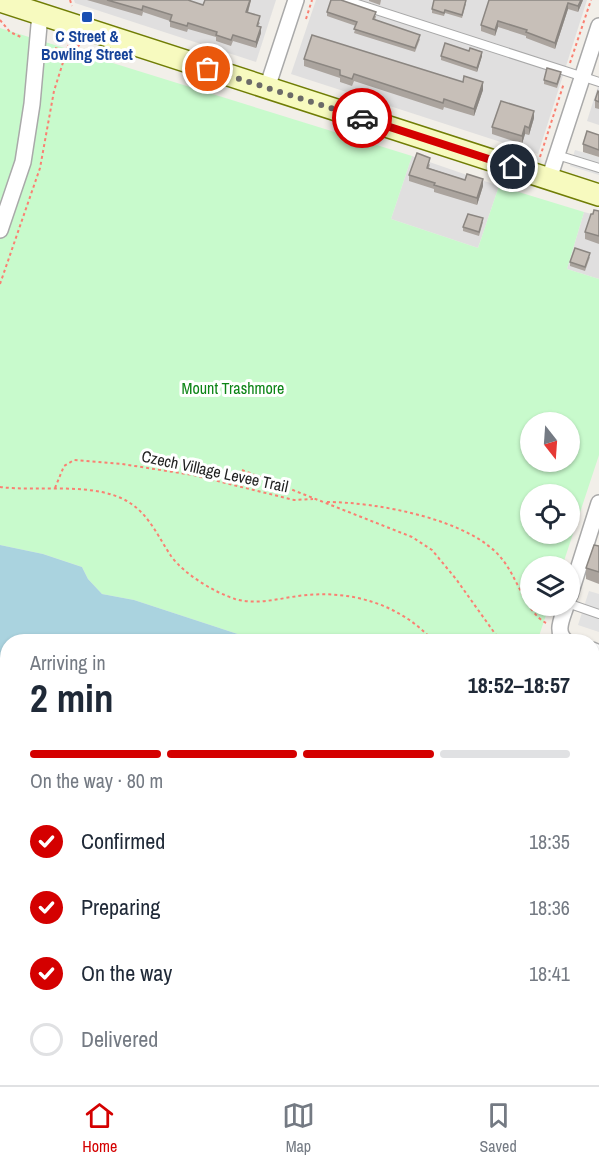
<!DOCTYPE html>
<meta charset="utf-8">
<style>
body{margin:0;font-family:"Archivo Narrow",sans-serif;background:#f6f6f7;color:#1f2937;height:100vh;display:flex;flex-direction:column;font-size:22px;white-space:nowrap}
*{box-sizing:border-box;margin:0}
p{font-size:20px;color:#747a83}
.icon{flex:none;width:33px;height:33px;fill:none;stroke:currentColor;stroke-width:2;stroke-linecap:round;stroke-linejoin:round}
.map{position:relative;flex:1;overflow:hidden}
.side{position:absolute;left:0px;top:634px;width:600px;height:452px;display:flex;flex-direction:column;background:#fff;border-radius:24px 24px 0 0;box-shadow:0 2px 4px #0004}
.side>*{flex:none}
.needle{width:39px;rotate:163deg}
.buttons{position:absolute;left:520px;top:412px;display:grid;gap:12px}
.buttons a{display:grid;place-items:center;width:60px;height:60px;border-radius:50%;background:#fff;box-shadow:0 2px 4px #0004;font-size:30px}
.pin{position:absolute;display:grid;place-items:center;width:51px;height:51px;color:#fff;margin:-26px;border:3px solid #fff;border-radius:50%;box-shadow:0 2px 6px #0007}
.courier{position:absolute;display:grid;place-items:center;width:60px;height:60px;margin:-30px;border:4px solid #d40000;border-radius:50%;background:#fff;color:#222;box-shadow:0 2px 8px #0007}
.overview em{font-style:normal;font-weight:700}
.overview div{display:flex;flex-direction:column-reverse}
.overview{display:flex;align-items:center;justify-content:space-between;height:102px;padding:0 30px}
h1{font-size:39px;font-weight:700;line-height:45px}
.bar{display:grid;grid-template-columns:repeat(4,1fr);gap:9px 6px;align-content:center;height:72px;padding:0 30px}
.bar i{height:8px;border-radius:4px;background:#e0e1e3}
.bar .selected{background:#d40000}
.bar p{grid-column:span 4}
ol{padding:0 30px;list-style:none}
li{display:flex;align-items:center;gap:18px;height:66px}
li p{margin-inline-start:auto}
li .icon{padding:6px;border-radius:50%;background:#d40000;color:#fff;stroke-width:4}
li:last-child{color:#747a83}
li i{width:33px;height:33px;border:3px solid #e0e1e3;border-radius:50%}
.tab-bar{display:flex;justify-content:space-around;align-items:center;height:84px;border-top:2px solid #e0e1e3;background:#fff;font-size:16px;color:#747a83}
.tab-bar a{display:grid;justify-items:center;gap:3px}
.tab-bar .selected{color:#d40000}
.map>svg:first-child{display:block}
</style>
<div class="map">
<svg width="599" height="1085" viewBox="0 0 599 1085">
<rect width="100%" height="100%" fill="#f2efe9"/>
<g fill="#e0dfdf">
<path d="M74 0H276L256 62 75 3Z"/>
<path d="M316 0H587L538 154 291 74Z"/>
<path d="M599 83V125L587 121Z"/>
<path d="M412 156 499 186 478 248 391 219Z"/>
<path d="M584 212 599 216V279L567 269Z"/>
</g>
<g fill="#c8facc" fill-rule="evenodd">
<path d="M0 28 412 156 391 219 478 248 499 186 584 212 567 269 599 279V455L562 567H531V606H549L537 642H262L134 600 102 594 88 579 82 567 43 554 0 545ZM531 423H570V462H531ZM531 495H570V534H531Z"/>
<path d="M592 667 599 669V774L593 769Z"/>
<path d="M0 910 8 911V1078H494L501 1085H0Z"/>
</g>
<g fill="#e2e2e2">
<path d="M575 150 599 157V175L570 166Z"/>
<path d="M589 591 599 594V632L578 625Z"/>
</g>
<g fill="#aad3df">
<path d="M0 545 43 554 82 567 88 579 102 594 134 600 262 642H8L7 911 0 910Z"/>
<path d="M593 778 599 781V1085H501L494 1079 592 1078Z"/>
</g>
<path fill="#fff" d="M599 908V987L593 1004V925Z"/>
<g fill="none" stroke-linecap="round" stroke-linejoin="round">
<defs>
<g id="lane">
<path d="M345 0 599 82"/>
<path d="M557 155 599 168"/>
<path d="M570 604 599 614"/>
</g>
<g id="street">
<path d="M267 88 296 0"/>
<path d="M549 179 599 26"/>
<path d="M0 230 23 162 32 104 40 14"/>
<path d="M570 595 599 503"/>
<path d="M566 606C562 619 554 633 567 642"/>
<path d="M592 650 599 653"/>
<path d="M592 968 599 951"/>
<path d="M546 1085 548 1078"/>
</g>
<path id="secondary" d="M0 1 599 195"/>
</defs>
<use href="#lane" stroke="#a9a9a9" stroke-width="10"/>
<use href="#street" stroke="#a9a9a9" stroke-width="18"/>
<use href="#secondary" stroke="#707d05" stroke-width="24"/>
<g stroke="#fa8072" stroke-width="2" stroke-dasharray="3 3" stroke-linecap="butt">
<path d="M70 0 72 6"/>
<path d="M306 19 312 0"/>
<path d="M0 20 10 32 23 38"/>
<path d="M55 48 66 52 80 45"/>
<path d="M570 63 591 0"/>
<path d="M540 157 564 83"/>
<path d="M0 284 40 168 54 91 70 40"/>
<path d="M242 470 412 537 432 550 456 579 501 642"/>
<path d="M0 487C38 492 97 481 130 503 149 515 159 538 171 556 185 575 214 592 235 599 256 605 277 599 298 596 348 589 400 603 434 642"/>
<path d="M55 488 64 466 74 460 122 464 193 475 294 500 313 499"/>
<path d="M327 502C375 502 471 519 502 559 517 577 526 612 546 623"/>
<path d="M592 681 599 682"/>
<path d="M592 742 599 743"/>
</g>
<use href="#lane" stroke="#fff" stroke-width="8"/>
<use href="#street" stroke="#fff" stroke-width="15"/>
<use href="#secondary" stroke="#f7fabf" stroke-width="21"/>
</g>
<g fill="#aba49e">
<path d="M87 0H188L203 5 205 0H251L248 13 260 23 258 26 261 33 256 48 233 41 231 46 216 41V37L188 29 187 32 170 27V21L143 12 142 16Z"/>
<path d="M369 0H381L380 5 369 1Z"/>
<path d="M583 0 578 12 568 9 555 49 526 38V36L498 27 495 36 481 31V25Z"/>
<path d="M466 4 462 18 445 13 444 16 432 13V9Z"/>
<path d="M327 12 376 16 375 20 420 39 415 52 354 33 356 26 327 16Z"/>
<path d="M441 56H482L477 72 441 60Z"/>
<path d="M304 59 483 90 474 116 444 107 443 110 354 81 352 86 340 82V78L304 66Z"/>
<path d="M561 76 557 88 544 84V80Z"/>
<path d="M599 92V109L595 108V100Z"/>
<path d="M534 118 529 135 525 134 522 144 492 134V127Z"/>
<path d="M599 135V157L583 152V144Z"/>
<path d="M430 164 429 168 483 186 477 205 434 192V189L409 181V175Z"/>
<path d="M599 211V244L585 239V232L593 214Z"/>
<path d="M483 222 479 236 463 231V227Z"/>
<path d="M590 257 585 271 570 266V262Z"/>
<path d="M599 546V584L586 579V568Z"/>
</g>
<g fill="#8b8681">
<path d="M250 0H251L246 18V12Z"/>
<path d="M581 0H583L578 12V6Z"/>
<path d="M568 3V9L555 49V43Z"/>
<path d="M498 21V27L495 36V30Z"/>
<path d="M261 27V33L256 48V42Z"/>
<path d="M482 52V56L477 72V68Z"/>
<path d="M483 82V90L474 116V109Z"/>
<path d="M534 111V118L529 135V128Z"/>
<path d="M525 126V134L522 144V136Z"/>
<path d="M483 179V186L477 205V198Z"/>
</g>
<g fill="#c7bfb8" stroke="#8b8681" stroke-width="1.5">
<path d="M107 0H188L203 5 205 0H250L246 12 260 16 257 26 261 27 256 42 233 35 231 40 216 35 217 32 188 23 187 26 170 21 172 15 143 6 142 10Z"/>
<path d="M331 0H341L376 12 373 19 420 35 415 48 354 29 357 22 327 12Z"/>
<path d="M434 0H466L462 15 445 10 444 13 432 9Z"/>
<path d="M489 0H581L578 6 568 3 555 43 526 32 527 30 498 21 495 30 481 25Z"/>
<path d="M312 35 463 82 464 76 483 82 474 109 444 99 443 103 354 74 352 79 340 75V70L304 59Z"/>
<path d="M445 43 469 51 470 48 482 52 477 68 441 56Z"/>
<path d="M547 68 561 72 557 84 544 80Z"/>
<path d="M598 91 599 92V102L595 100Z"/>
<path d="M501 101 534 111 529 128 525 126 522 136 492 127Z"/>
<path d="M587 131 599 135V150L583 144Z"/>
<path d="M417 153 430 158 427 168 465 180 467 174 483 179 477 198 434 185 435 183 409 175Z"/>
<path d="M594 210 599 211V236L585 232 591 214H593Z"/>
<path d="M468 214 483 218 479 232 463 227Z"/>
<path d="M575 248 590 253 585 267 570 262Z"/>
<path d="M594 545 599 546V572L586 568Z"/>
</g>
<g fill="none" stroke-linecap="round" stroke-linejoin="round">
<path stroke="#6b6a68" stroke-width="6" stroke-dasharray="0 10.8" d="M208 69 362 118"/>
<path stroke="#d40000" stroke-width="8" d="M362 118 513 167"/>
</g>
<rect fill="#1a4fb4" stroke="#fff" stroke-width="2" x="81" y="11" width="12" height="12" rx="3"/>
<g text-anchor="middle" stroke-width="6" stroke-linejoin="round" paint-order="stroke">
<g font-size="16" font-weight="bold" fill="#164399" stroke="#fff">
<text x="87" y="42">C Street &amp;<tspan x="87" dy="18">Bowling Street</tspan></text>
</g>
<g font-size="16" fill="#0c8416" stroke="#fff">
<text x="233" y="394">Mount Trashmore</text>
</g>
<g font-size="16" fill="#222" stroke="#fff">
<text transform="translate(215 471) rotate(12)" y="6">Czech Village Levee Trail</text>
</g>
</g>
</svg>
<div class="buttons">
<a><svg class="needle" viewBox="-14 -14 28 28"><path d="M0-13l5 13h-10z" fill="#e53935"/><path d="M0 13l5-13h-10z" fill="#747a83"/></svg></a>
<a><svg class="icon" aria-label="locate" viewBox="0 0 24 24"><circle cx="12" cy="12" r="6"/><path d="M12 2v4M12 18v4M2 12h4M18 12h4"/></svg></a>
<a><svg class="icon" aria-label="layers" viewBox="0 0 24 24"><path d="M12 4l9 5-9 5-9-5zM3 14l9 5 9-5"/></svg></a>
</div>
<div class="pin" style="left:208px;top:69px;background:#ea580c"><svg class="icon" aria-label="bag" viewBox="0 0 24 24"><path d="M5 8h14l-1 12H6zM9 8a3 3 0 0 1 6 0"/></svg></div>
<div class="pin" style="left:513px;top:167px;background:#1f2937"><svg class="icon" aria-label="home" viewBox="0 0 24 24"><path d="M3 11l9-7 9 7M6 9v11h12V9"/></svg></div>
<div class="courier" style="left:362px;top:118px"><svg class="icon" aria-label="car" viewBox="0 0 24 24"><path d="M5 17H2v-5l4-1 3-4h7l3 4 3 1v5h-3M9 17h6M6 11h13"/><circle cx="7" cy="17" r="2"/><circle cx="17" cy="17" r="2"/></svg></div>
<section class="side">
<div class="overview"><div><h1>2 min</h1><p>Arriving in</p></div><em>18:52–18:57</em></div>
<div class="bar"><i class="selected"></i><i class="selected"></i><i class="selected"></i><i></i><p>On the way · 80 m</p></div>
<ol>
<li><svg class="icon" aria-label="check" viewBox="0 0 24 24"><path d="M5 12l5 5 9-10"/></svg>Confirmed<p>18:35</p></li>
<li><svg class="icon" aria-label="check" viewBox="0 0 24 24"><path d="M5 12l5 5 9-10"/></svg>Preparing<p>18:36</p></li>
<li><svg class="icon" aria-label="check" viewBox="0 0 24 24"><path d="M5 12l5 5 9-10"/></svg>On the way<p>18:41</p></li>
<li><i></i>Delivered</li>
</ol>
</section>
</div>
<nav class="tab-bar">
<a class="selected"><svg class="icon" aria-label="home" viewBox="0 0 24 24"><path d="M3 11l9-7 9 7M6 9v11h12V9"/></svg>Home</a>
<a><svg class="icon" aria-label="map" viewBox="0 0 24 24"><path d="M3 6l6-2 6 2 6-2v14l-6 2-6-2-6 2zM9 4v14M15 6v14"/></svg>Map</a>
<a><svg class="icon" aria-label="saved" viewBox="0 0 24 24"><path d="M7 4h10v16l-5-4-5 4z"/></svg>Saved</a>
</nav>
